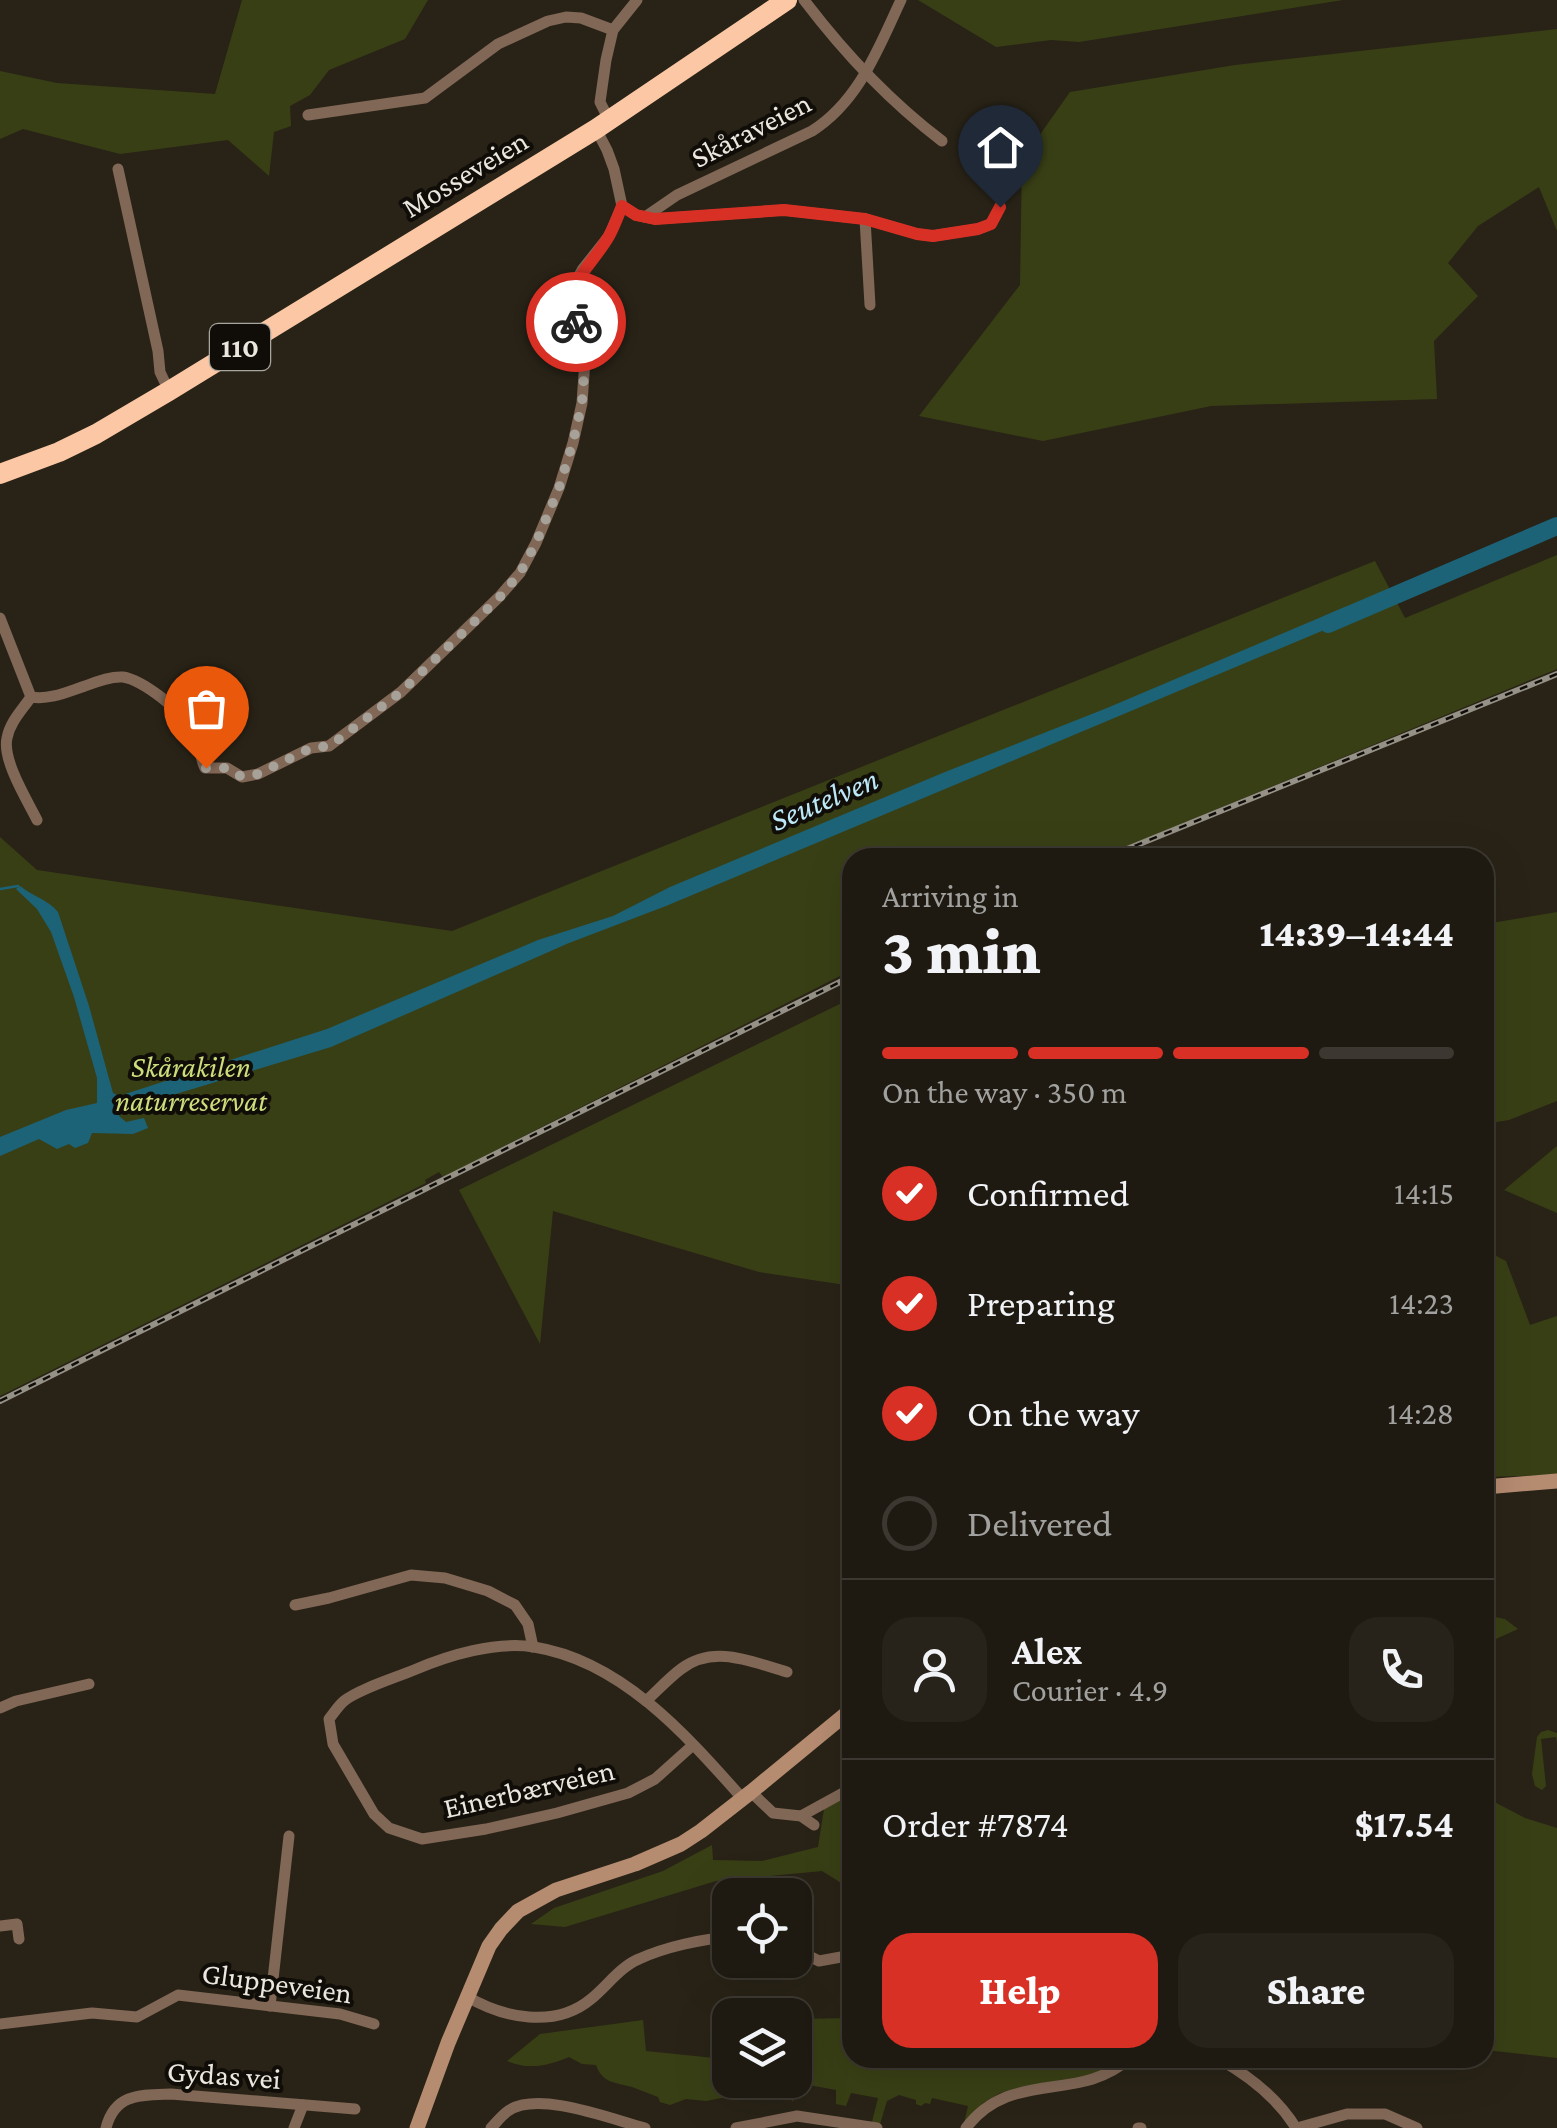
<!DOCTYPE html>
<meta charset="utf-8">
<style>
body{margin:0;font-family:"Crimson Pro",serif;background:#27231a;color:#f1f3f6;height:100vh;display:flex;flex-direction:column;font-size:38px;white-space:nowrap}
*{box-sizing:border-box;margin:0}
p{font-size:32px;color:#a1a19f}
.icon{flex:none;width:55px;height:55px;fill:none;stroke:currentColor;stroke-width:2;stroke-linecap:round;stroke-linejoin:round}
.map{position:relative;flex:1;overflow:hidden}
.sheet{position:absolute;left:842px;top:848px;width:652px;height:1220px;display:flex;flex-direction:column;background:#1f1a11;border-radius:30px;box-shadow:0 10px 40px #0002,0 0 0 2px #3c3831}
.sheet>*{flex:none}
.buttons{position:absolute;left:712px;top:1878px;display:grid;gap:20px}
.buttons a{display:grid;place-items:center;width:100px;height:100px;border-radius:20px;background:#1f1a11;box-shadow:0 10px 40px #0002,0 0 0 2px #3c3831;font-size:50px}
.pin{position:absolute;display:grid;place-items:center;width:85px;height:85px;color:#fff;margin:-102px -42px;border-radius:50% 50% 50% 0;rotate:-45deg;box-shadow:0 0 10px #0007}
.pin .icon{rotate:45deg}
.courier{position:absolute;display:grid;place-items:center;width:100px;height:100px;margin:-50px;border:8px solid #d93025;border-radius:50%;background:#fff;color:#222;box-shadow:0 2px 12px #0007}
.summary em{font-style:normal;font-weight:800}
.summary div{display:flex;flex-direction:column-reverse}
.summary{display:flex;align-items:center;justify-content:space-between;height:170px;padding:0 40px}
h1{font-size:65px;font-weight:800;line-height:75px}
.bar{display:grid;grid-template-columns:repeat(4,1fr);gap:15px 10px;align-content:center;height:120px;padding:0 40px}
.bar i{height:12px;border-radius:8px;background:#3c3831}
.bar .selected{background:#d93025}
.bar p{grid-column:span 4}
.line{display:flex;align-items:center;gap:25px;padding:0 40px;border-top:2px solid #3c3831}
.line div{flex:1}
.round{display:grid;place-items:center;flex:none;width:105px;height:105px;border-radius:30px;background:#27231a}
ol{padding:0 40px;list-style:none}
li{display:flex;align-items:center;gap:30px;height:110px}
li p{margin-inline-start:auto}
li .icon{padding:10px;border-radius:50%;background:#d93025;color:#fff;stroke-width:4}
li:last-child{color:#a1a19f}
li i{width:55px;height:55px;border:5px solid #3c3831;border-radius:50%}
.cta{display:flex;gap:20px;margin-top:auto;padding:20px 40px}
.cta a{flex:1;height:115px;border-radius:30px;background:#d93025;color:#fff;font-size:40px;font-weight:800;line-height:115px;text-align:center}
.cta a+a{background:#27231a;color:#f1f3f6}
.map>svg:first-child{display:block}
</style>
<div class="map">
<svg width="1557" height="2128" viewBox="0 0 1557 2128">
<rect width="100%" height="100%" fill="#292317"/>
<g fill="#393f15">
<path d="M242 0H428L405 39 329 70 310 95 290 106 291 126 274 132 269 176 228 140 120 154 23 129 0 139V71L57 83 215 94Z"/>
<path d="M918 0H1343L1079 42 1051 40 996 47Z"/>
<path d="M1557 29V231L1539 187 1478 226 1448 263 1478 296 1434 341 1437 399 1211 406 1043 441 919 416 1020 285 1022 160 1070 92 1235 65Z"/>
<path d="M1557 555V669L1101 857 852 858V970L443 1177 439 1172 425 1180 426 1183 0 1396V837L37 870 452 931 1375 561 1405 618Z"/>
<path d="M1557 912V1101L1509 1120 1485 1124V924Z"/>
<path d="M852 998V1286L759 1272 553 1211 540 1344 459 1190Z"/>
<path d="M1557 1146V1213L1504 1190Z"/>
<path d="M1485 1250 1506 1261 1530 1325 1557 1316V1475L1485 1477Z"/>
<path d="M1485 1615 1505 1619 1518 1629 1485 1644Z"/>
<path d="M1548 1730 1557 1733V1743L1556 1737 1541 1739 1546 1786 1542 1790 1535 1786 1532 1774 1537 1737 1541 1732Z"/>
<path d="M852 1791V1897L849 1888 822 1871 716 1881 565 1927 531 1924 554 1908 663 1871 712 1845 713 1860 762 1861 818 1847 824 1809Z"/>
<path d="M1485 1797 1525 1818 1557 1828V2058L1485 2050Z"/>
<path d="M852 2018V2058H1124L1097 2074 1000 2093 983 2103 964 2124 968 2106 932 2098 930 2104 925 2103 921 2106 916 2104V2100L899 2095 887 2101 880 2124 872 2122 878 2098 851 2093 846 2106 836 2104V2090L803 2084 795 2089 793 2102 787 2094H784L782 2087 759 2089V2099L749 2100 747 2093 706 2101 686 2099 670 2105 660 2102 658 2097C649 2094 641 2090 632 2087 615 2082 603 2084 596 2065L582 2064 569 2057C548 2066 528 2070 507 2061L540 2034 643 2020 646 2051 724 2059 721 2020H730V2080H795V2019Z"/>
</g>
<path fill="#1c6378" d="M1345 607 1348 620 666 906 569 943 331 1047 123 1110 119 1116 126 1122 144 1118 148 1128 133 1134 92 1133 88 1143 75 1148 69 1144 57 1149 39 1139 0 1156V1137L66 1110 97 1103V1078L74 997 51 932 37 909 16 889 20 886C34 897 47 899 58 912L89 1006 113 1093 119 1096 327 1029 538 940 613 916 670 887 945 772 1107 708Z"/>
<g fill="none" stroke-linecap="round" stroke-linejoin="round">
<path stroke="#1c6378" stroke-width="2.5" d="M0 889 18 886"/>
<path stroke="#1c6378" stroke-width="18" d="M1328 624 1557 526"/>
<g stroke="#816756" stroke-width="11">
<path d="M804 0C845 54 888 100 942 141"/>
<path d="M308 115 425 98 498 44 548 21 566 17 581 18 613 30"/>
<path d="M609 120 600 102 606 60 613 30 637 0"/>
<path d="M118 169 158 351 160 372 169 391"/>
<path d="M622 206 636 215 655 219 784 210 865 219 917 234 933 236 978 229 991 224 1000 207"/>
<path d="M645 217 677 195 812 131C859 101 878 49 901 0"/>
<path d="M865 219 870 305"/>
<path d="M0 618 31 697C50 700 67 692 85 686 95 682 111 676 123 677 144 680 179 711 194 726 201 739 198 755 205 768H227L242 777 258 774 311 748 329 746 401 692 499 597 520 573 536 543 559 488 573 443 582 403 585 360 573 309 575 283 582 270 609 236 622 206 614 169 607 150 596 129"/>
<path d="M31 697C22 710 10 722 7 738 2 760 27 800 37 820"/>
<path d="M295 1605 329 1598 411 1575 445 1578 488 1591 515 1605 528 1624 533 1647"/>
<path d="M646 1701C658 1690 669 1678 681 1669 714 1644 752 1662 787 1672"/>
<path d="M0 1708 16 1701 89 1684"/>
<path d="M693 1745 655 1779 628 1793 557 1813 486 1829 422 1839 389 1828 374 1814 333 1744 329 1719C334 1713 338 1706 344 1701 359 1689 395 1678 414 1670 449 1655 496 1641 534 1647 622 1661 687 1736 743 1799"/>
<path d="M751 1792 773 1813 801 1816 814 1825"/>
<path d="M801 1816 852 1788"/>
<path d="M0 1926 17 1924 19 1939"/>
<path d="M795 1949 819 1961 852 1955"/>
<path d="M466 1996C503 2018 555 2029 591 1999 606 1987 621 1966 639 1959 665 1947 702 1939 730 1937"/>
<path d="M270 2006 289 1836"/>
<path d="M0 2024 92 2013 137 2017 178 1995 340 2014 374 2024"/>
<path d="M1217 2058C1248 2075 1277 2097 1296 2128"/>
<path d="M106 2128C115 2093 141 2095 171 2094L355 2109"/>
<path d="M294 2128 303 2105"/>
<path d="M491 2128C496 2123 502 2115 508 2111 538 2090 611 2119 645 2128"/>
<path d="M736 2128 797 2116 877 2128"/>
<path d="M966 2128C1011 2068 1079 2104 1130 2058"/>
<path d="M1138 2128H1141"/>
<path d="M1297 2128 1347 2114H1385L1417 2128"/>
</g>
<g stroke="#b68c71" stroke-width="15">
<path d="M1485 1487 1557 1481"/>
<path d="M417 2128 448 2043 489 1946 501 1929 518 1911 556 1890 635 1864 681 1844 701 1831 751 1792 852 1709"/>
</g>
<path stroke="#fbc7a4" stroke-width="20" d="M0 474 59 452 96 434 169 391 596 129 787 0"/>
<defs>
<g id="rail">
<path d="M1105 858 1557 674"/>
<path d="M0 1401 852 976"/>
</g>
</defs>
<use href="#rail" stroke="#969187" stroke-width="6"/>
<use href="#rail" stroke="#100d08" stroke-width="2.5" stroke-dasharray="8" stroke-linecap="butt"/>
</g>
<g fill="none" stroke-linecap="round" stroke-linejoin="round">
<path stroke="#a7a299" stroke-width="10" stroke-dasharray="0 18" d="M206 768H227L242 777 258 774 311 748 330 746 401 692 499 598 520 573 536 543 559 488 573 442 582 403 585 360 576 322"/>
<path stroke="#d93025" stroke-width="12" d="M576 322C565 279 590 269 609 236 614 227 618 216 622 206L636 215 655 219 784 210 865 219 917 234 933 236 978 229 991 224 1000 207"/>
</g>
<g text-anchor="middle" stroke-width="8" stroke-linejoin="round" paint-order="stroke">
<rect fill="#100d08" stroke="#a9a69e" stroke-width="2.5" x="210" y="324" width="60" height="46" rx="8"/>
<g font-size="28" font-weight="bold" fill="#ebe7df">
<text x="240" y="357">110</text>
</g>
<g font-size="30" fill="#ebe7df" stroke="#100d08">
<text transform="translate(751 130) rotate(-27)" y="10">Skåraveien</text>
<text transform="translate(465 174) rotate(-31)" y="10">Mosseveien</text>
<text transform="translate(529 1789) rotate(-13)" y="10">Einerbærveien</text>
<text transform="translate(277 1983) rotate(8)" y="10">Gluppeveien</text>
<text transform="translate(224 2075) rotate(4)" y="10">Gydas vei</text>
</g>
<g font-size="30" font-style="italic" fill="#cddd7b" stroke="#100d08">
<text x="191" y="1077">Skårakilen<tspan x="191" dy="34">naturreservat</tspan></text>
</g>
<g font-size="32" font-style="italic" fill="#bce8f7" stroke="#100d08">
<text transform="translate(824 799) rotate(-23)" y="11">Seutelven</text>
</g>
</g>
</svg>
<div class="buttons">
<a><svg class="icon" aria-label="locate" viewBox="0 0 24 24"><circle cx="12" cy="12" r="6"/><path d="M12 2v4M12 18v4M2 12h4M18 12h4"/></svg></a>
<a><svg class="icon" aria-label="layers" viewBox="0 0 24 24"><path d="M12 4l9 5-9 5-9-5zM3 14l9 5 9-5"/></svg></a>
</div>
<div class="pin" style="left:206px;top:768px;background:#ea580c"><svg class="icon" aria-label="bag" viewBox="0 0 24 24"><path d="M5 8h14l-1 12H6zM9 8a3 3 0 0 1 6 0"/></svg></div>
<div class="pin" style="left:1000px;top:207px;background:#1f2937"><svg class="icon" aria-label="home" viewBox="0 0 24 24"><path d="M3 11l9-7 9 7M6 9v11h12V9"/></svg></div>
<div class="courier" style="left:576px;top:322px"><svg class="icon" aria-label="bike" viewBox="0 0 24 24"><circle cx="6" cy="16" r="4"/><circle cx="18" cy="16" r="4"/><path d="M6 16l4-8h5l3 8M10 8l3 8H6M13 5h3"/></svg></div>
<section class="sheet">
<div class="summary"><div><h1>3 min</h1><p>Arriving in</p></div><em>14:39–14:44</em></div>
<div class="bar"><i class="selected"></i><i class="selected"></i><i class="selected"></i><i></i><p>On the way · 350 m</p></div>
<ol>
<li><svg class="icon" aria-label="check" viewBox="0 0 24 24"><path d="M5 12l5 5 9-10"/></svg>Confirmed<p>14:15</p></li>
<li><svg class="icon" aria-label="check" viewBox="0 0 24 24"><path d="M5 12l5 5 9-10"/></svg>Preparing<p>14:23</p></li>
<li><svg class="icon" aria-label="check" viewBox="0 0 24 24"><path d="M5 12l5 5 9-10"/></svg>On the way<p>14:28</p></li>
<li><i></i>Delivered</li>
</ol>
<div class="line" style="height:180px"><a class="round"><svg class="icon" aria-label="person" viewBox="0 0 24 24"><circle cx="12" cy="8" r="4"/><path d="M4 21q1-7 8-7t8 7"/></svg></a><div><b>Alex</b><p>Courier · 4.9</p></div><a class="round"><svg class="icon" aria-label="phone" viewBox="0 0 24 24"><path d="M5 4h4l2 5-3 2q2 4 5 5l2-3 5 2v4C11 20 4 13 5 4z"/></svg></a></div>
<div class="line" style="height:130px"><div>Order #7874</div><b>$17.54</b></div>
<div class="cta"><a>Help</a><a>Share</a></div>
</section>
</div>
